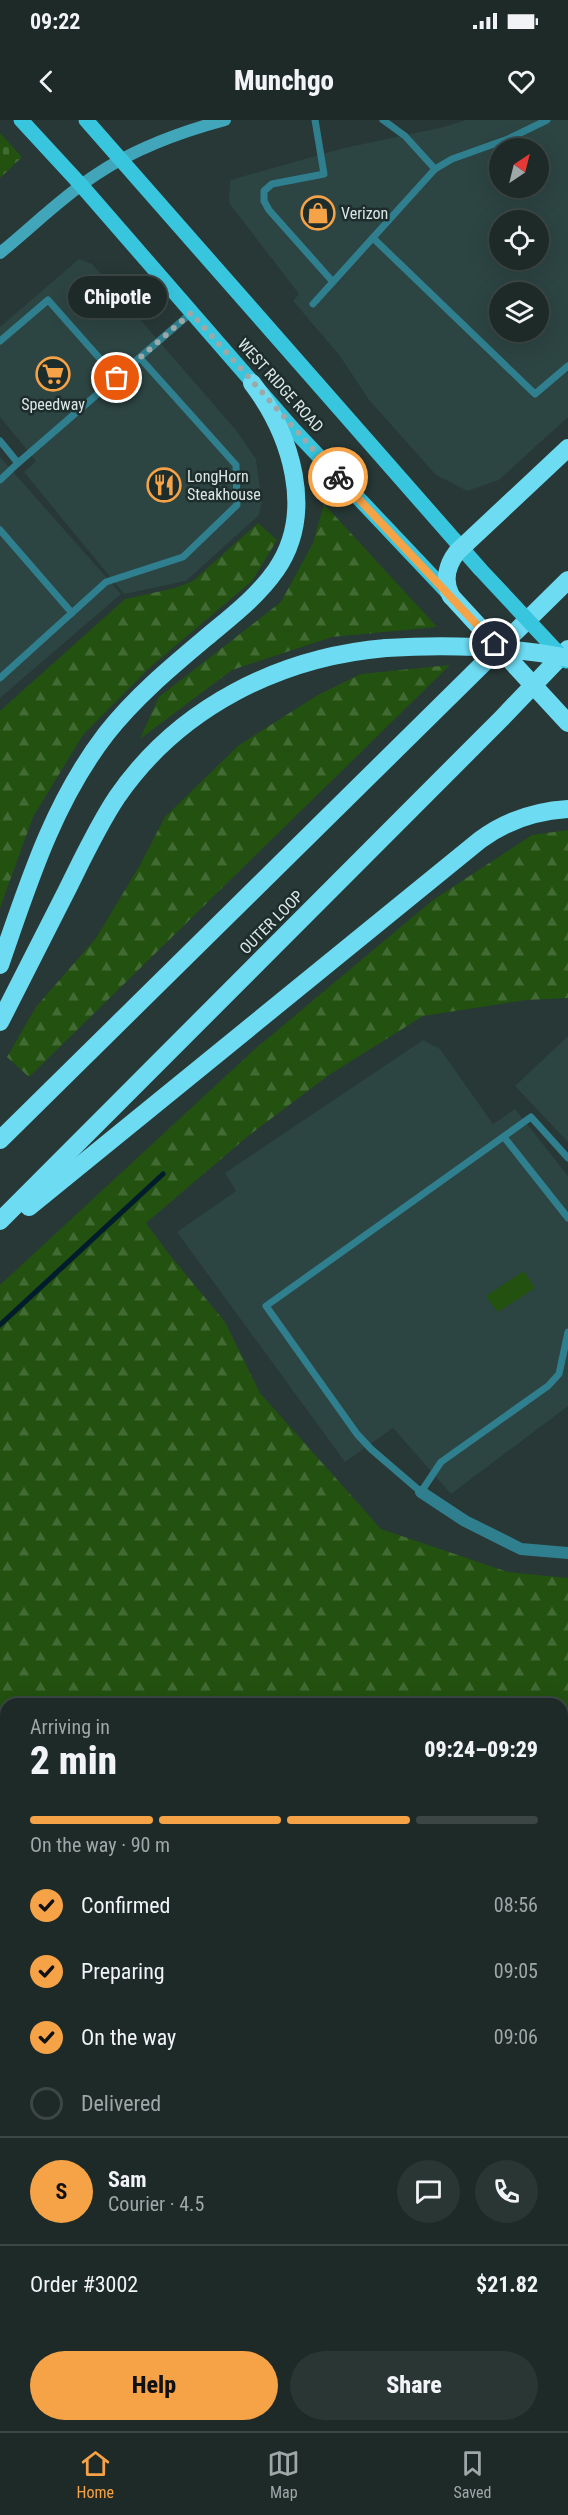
<!DOCTYPE html>
<meta charset="utf-8">
<style>
body{margin:0;font-family:"Roboto Condensed",sans-serif;background:#2a3634;color:#f1f3f6;height:100vh;display:flex;flex-direction:column;font-size:22px;white-space:nowrap}
*{box-sizing:border-box;margin:0}
p{font-size:20px;color:#a0a7a8}
.icon{flex:none;width:33px;height:33px;fill:none;stroke:currentColor;stroke-width:2;stroke-linecap:round;stroke-linejoin:round}
.map{position:relative;flex:1;overflow:hidden}
.sheet{position:absolute;left:0px;top:1578px;width:568px;height:734px;display:flex;flex-direction:column;background:#1d2a28;border-radius:18px 18px 0 0;box-shadow:0 6px 24px #0002,0 0 0 2px #3b4645}
.sheet>*{flex:none}
.needle{width:39px;rotate:35deg}
.buttons{position:absolute;left:489px;top:18px;display:grid;gap:12px}
.buttons a{display:grid;place-items:center;width:60px;height:60px;border-radius:50%;background:#1d2a28;box-shadow:0 6px 24px #0002,0 0 0 2px #3b4645;font-size:30px}
.pin{position:absolute;display:grid;place-items:center;width:51px;height:51px;color:#fff;margin:-26px;border:3px solid #fff;border-radius:50%;box-shadow:0 2px 6px #0007}
.courier{position:absolute;display:grid;place-items:center;width:60px;height:60px;margin:-30px;border:4px solid #f6a247;border-radius:50%;background:#fff;color:#222;box-shadow:0 2px 8px #0007}
.bubble{position:absolute;height:42px;border-radius:21px;background:#1d2a28;box-shadow:0 6px 24px #0002,0 0 0 2px #3b4645;font-size:20px;font-weight:800;line-height:42px;text-align:center}
.head em{font-style:normal;font-weight:800}
.head div{display:flex;flex-direction:column-reverse}
.head{display:flex;align-items:center;justify-content:space-between;height:102px;padding:0 30px}
h1{font-size:39px;font-weight:800;line-height:45px}
.bar{display:grid;grid-template-columns:repeat(4,1fr);gap:9px 6px;align-content:center;height:72px;padding:0 30px}
.bar i{height:8px;border-radius:4px;background:#3b4645}
.bar .active{background:#f6a247}
.bar p{grid-column:span 4}
.line{display:flex;align-items:center;gap:15px;padding:0 30px;border-top:2px solid #3b4645}
.line div{flex:1}
.round{display:grid;place-items:center;flex:none;width:63px;height:63px;border-radius:32px;background:#2a3634}
ol{padding:0 30px;list-style:none}
li{display:flex;align-items:center;gap:18px;height:66px}
li p{margin-inline-start:auto}
li .icon{padding:6px;border-radius:50%;background:#f6a247;color:#111;stroke-width:4}
li:last-child{color:#a0a7a8}
li i{width:33px;height:33px;border:3px solid #3b4645;border-radius:50%}
.action{display:flex;gap:12px;margin-top:auto;padding:12px 30px}
.action a{flex:1;height:69px;border-radius:36px;background:#f6a247;color:#111;font-size:24px;font-weight:800;line-height:69px;text-align:center}
.action a+a{background:#2a3634;color:#f1f3f6}
.status{display:flex;justify-content:space-between;align-items:center;height:42px;padding:0 30px;background:#1d2a28;direction:ltr}
.status svg{height:16px;fill:currentColor}
header{display:flex;justify-content:space-between;align-items:center;height:78px;padding:0 30px;background:#1d2a28;font-size:27px;font-weight:800}
.tab-bar{display:flex;justify-content:space-around;align-items:center;height:84px;border-top:2px solid #3b4645;background:#1d2a28;font-size:16px;color:#a0a7a8}
.tab-bar a{display:grid;justify-items:center;gap:3px}
.tab-bar .active{color:#f6a247}
.map>svg:first-child{display:block}
</style>
<div class="status"><b>09:22</b><svg viewBox="0 0 49 12"><path d="M0 12V9h3v3zM5 12V6h3v6zM10 12V3h3v9zM15 12V0h3v12zM26 1h20v11H26zM47 4h2v5h-2z"/></svg></div>
<header><svg class="icon" aria-label="back" viewBox="0 0 24 24"><path d="M15 5l-7 7 7 7"/></svg>Munchgo<svg class="icon" aria-label="heart" viewBox="0 0 24 24"><path d="M12 20l-8-8c-3-5 5-10 8-4 3-6 11-1 8 4z"/></svg></header>
<div class="map">
<svg width="568" height="2311" viewBox="0 0 568 2311">
<defs>
<pattern id="forest-firs" width="22" height="20" patternUnits="userSpaceOnUse" patternTransform="scale(1.5)"><rect width="22" height="20" fill="#225110"/><path d="M5 1l3.5 6h-7zM16 11l3.5 6h-7z" fill="#426a33"/></pattern>
<pattern id="cemetery-stones" width="16" height="16" patternUnits="userSpaceOnUse" patternTransform="scale(1.5)"><rect width="16" height="16" fill="#225110"/><path d="M2 7V4a2 2 0 0 1 4 0v3zM10 15v-3a2 2 0 0 1 4 0v3z" fill="#426a33"/></pattern>
</defs>
<rect width="100%" height="100%" fill="#273836"/>
<g fill="#2c4442" fill-rule="evenodd">
<path d="M466 0H568V297L499 360 467 371 436 355 369 280 340 236 293 181 299 174 229 83 230 60 344 28 444 7ZM500 28H538V68H500ZM500 100H538V140H500ZM500 172H538V212H500Z"/>
<path d="M79 139 92 144 236 310 256 339 262 382 259 395 186 461 124 474 24 352 36 341 0 297V207Z"/>
<path d="M0 337 121 474 0 578Z"/>
<path d="M568 916V1022L515 966Z"/>
<path d="M423 920 440 929 493 1004 515 989 568 1056V1286L451 1374 393 1308 345 1342 177 1112 236 1071 225 1053Z"/>
<path d="M6 1735V2306H95L91 2311H0V1740Z"/>
<path d="M568 1954V2151L562 2147V1962Z"/>
</g>
<g fill="url(#forest-firs)">
<path d="M324 384 437 507 332 517 232 550 140 619 159 577 281 482 313 423Z"/>
<path d="M258 403 277 420 252 461 148 549 83 615 33 697 0 788V591L125 479 175 468 193 461Z"/>
<path d="M450 545 29 957 7 937 36 887 96 818 140 745 165 697 239 625 318 575 361 554Z"/>
<path d="M568 710V878L526 880 423 896 329 955 248 1016 146 1103 169 1134 225 1202 260 1273 381 1409 508 1452 568 1458V1655L563 1662 562 1584H6V1735L0 1740V1165L255 929 433 780 532 715Z"/>
</g>
<path fill="url(#cemetery-stones)" d="M0 13 22 37 0 58Z"/>
<path fill="#225110" d="M524 1151 535 1168 498 1192 486 1176Z"/>
<g fill="none" stroke-linecap="round" stroke-linejoin="round">
<path stroke="#011d2d" stroke-width="5" d="M0 1205 163 1054"/>
<g stroke="#2f7f8f" stroke-width="7">
<path d="M315 0 324 54 272 64 264 71V81L269 90 333 162"/>
<path d="M383 0 405 16 435 49"/>
<path d="M373 118 535 274 568 246"/>
<path d="M313 184 435 49 452 39 508 19 547 0"/>
<path d="M0 221 48 180 117 258"/>
<path d="M0 321 18 343 191 193"/>
<path d="M0 360 18 343"/>
<path d="M0 410 72 493"/>
<path d="M0 558 106 462 183 437 237 385 236 345 140 238"/>
<path d="M504 1017 568 1098"/>
<path d="M568 1038 531 997 266 1186 357 1314 371 1329 421 1372 441 1342 548 1266 559 1254 568 1212"/>
<path d="M0 1851 6 1855"/>
<path d="M48 2311 52 2306"/>
</g>
<g stroke="#2f7f8f" stroke-width="12">
<path d="M421 1372 465 1401 521 1429 568 1433"/>
<path d="M562 1943 568 1935"/>
<path d="M562 2159 568 2163"/>
<path d="M373 2306 381 2311"/>
<path d="M295 2311 299 2306"/>
</g>
<path stroke="#41a6b9" stroke-width="12" d="M0 133C32 107 63 76 97 54 136 28 180 12 225 0"/>
<g stroke="#38c5de" stroke-width="15">
<path d="M21 0 81 65 293 309 451 476"/>
<path d="M86 0 480 449"/>
</g>
<g stroke="#6ddcf3" stroke-width="18">
<path d="M451 476C443 461 447 445 457 432L568 328"/>
<path d="M0 845C28 764 53 683 106 614 135 577 171 547 208 516 232 496 258 476 276 450 316 392 291 315 252 263"/>
<path d="M0 902C22 859 44 816 66 772 82 740 97 707 117 677 179 587 280 537 386 528"/>
<path d="M0 1020 568 460"/>
<path d="M29 1087 480 720C507 700 535 691 568 689"/>
<path d="M0 1101 502 598 568 529"/>
</g>
<path stroke="#38c5de" stroke-width="15" d="M480 449 566 541"/>
<g stroke="#6ddcf3" stroke-width="18">
<path d="M451 476 568 603"/>
<path d="M386 528C447 524 508 526 568 538"/>
</g>
</g>
<g fill="none" stroke-linecap="round" stroke-linejoin="round">
<path stroke="#9da9a8" stroke-width="6" stroke-dasharray="0 10.8" d="M117 258 191 193 338 357"/>
<path stroke="#f6a247" stroke-width="8" d="M338 357 495 524"/>
</g>
<defs>
<symbol id="shop-ring" viewBox="-11 -11 22 22"><circle r="9.5" fill="#1d2d2c" stroke="#f6a247" stroke-width="1.5"/><path d="M-5-2.5h2.3a2.7 3.5 0 0 1 5.4 0H5L5.5 6h-11ZM-1.5-2.5h3a1.5 2.3 0 0 0-3 0Z" fill="#f6a247"/></symbol>
<symbol id="supermarket-ring" viewBox="-11 -11 22 22"><circle r="9.5" fill="#1d2d2c" stroke="#f6a247" stroke-width="1.5"/><path d="M-6-5.5h2.5l.6 2H6L4.5 2H-2.5L-4.4-4H-6ZM-1.5 3.2a1.3 1.3 0 1 0 .1 0ZM3 3.2a1.3 1.3 0 1 0 .1 0Z" fill="#f6a247"/></symbol>
<symbol id="restaurant-ring" viewBox="-11 -11 22 22"><circle r="9.5" fill="#1d2d2c" stroke="#f6a247" stroke-width="1.5"/><path d="M-5-6h1v4h1v-4h1v4h1v-4h1v5L-1.5 .5V6h-2V.5L-5-1ZM5-6V6H3V1.5H1.5Q1.5-4 5-6Z" fill="#f6a247"/></symbol>
</defs>
<g fill-rule="evenodd">
<use href="#shop-ring" x="299" y="74" width="38" height="38"/>
<use href="#supermarket-ring" x="34" y="235" width="38" height="38"/>
<use href="#restaurant-ring" x="145" y="346" width="38" height="38"/>
</g>
<g text-anchor="middle" stroke-width="5" stroke-linejoin="round" paint-order="stroke">
<g font-size="16" fill="#dce6e5" stroke="#1d2d2c" text-anchor="start">
<text x="341" y="99">Verizon</text>
<text x="53" y="290" text-anchor="middle">Speedway</text>
<text x="187" y="362">LongHorn<tspan x="187" dy="18">Steakhouse</tspan></text>
</g>
<g font-size="16" fill="#dce6e5" stroke="#1d2d2c">
<text transform="translate(281 265) rotate(48)" y="6">WEST RIDGE ROAD</text>
<text transform="translate(271 802) rotate(-45)" y="6">OUTER LOOP</text>
</g>
</g>
</svg>
<div class="buttons">
<a><svg class="needle" viewBox="-14 -14 28 28"><path d="M0-13l5 13h-10z" fill="#e53935"/><path d="M0 13l5-13h-10z" fill="#a0a7a8"/></svg></a>
<a><svg class="icon" aria-label="locate" viewBox="0 0 24 24"><circle cx="12" cy="12" r="6"/><path d="M12 2v4M12 18v4M2 12h4M18 12h4"/></svg></a>
<a><svg class="icon" aria-label="layers" viewBox="0 0 24 24"><path d="M12 4l9 5-9 5-9-5zM3 14l9 5 9-5"/></svg></a>
</div>
<div class="pin" style="left:117px;top:258px;background:#ea580c"><svg class="icon" aria-label="bag" viewBox="0 0 24 24"><path d="M5 8h14l-1 12H6zM9 8a3 3 0 0 1 6 0"/></svg></div>
<div class="pin" style="left:495px;top:524px;background:#1f2937"><svg class="icon" aria-label="home" viewBox="0 0 24 24"><path d="M3 11l9-7 9 7M6 9v11h12V9"/></svg></div>
<div class="courier" style="left:338px;top:357px"><svg class="icon" aria-label="bike" viewBox="0 0 24 24"><circle cx="6" cy="16" r="4"/><circle cx="18" cy="16" r="4"/><path d="M6 16l4-8h5l3 8M10 8l3 8H6M13 5h3"/></svg></div>
<div class="bubble" style="left:68px;top:156px;width:99px">Chipotle</div>
<section class="sheet">
<div class="head"><div><h1>2 min</h1><p>Arriving in</p></div><em>09:24–09:29</em></div>
<div class="bar"><i class="active"></i><i class="active"></i><i class="active"></i><i></i><p>On the way · 90 m</p></div>
<ol>
<li><svg class="icon" aria-label="check" viewBox="0 0 24 24"><path d="M5 12l5 5 9-10"/></svg>Confirmed<p>08:56</p></li>
<li><svg class="icon" aria-label="check" viewBox="0 0 24 24"><path d="M5 12l5 5 9-10"/></svg>Preparing<p>09:05</p></li>
<li><svg class="icon" aria-label="check" viewBox="0 0 24 24"><path d="M5 12l5 5 9-10"/></svg>On the way<p>09:06</p></li>
<li><i></i>Delivered</li>
</ol>
<div class="line" style="height:108px"><b class="round" style="background:#f6a247;color:#111">S</b><div><b>Sam</b><p>Courier · 4.5</p></div><a class="round"><svg class="icon" aria-label="chat" viewBox="0 0 24 24"><path d="M4 5h16v11H9l-5 4z"/></svg></a><a class="round"><svg class="icon" aria-label="phone" viewBox="0 0 24 24"><path d="M5 4h4l2 5-3 2q2 4 5 5l2-3 5 2v4C11 20 4 13 5 4z"/></svg></a></div>
<div class="line" style="height:78px"><div>Order #3002</div><b>$21.82</b></div>
<div class="action"><a>Help</a><a>Share</a></div>
</section>
</div>
<nav class="tab-bar">
<a class="active"><svg class="icon" aria-label="home" viewBox="0 0 24 24"><path d="M3 11l9-7 9 7M6 9v11h12V9"/></svg>Home</a>
<a><svg class="icon" aria-label="map" viewBox="0 0 24 24"><path d="M3 6l6-2 6 2 6-2v14l-6 2-6-2-6 2zM9 4v14M15 6v14"/></svg>Map</a>
<a><svg class="icon" aria-label="saved" viewBox="0 0 24 24"><path d="M7 4h10v16l-5-4-5 4z"/></svg>Saved</a>
</nav>
